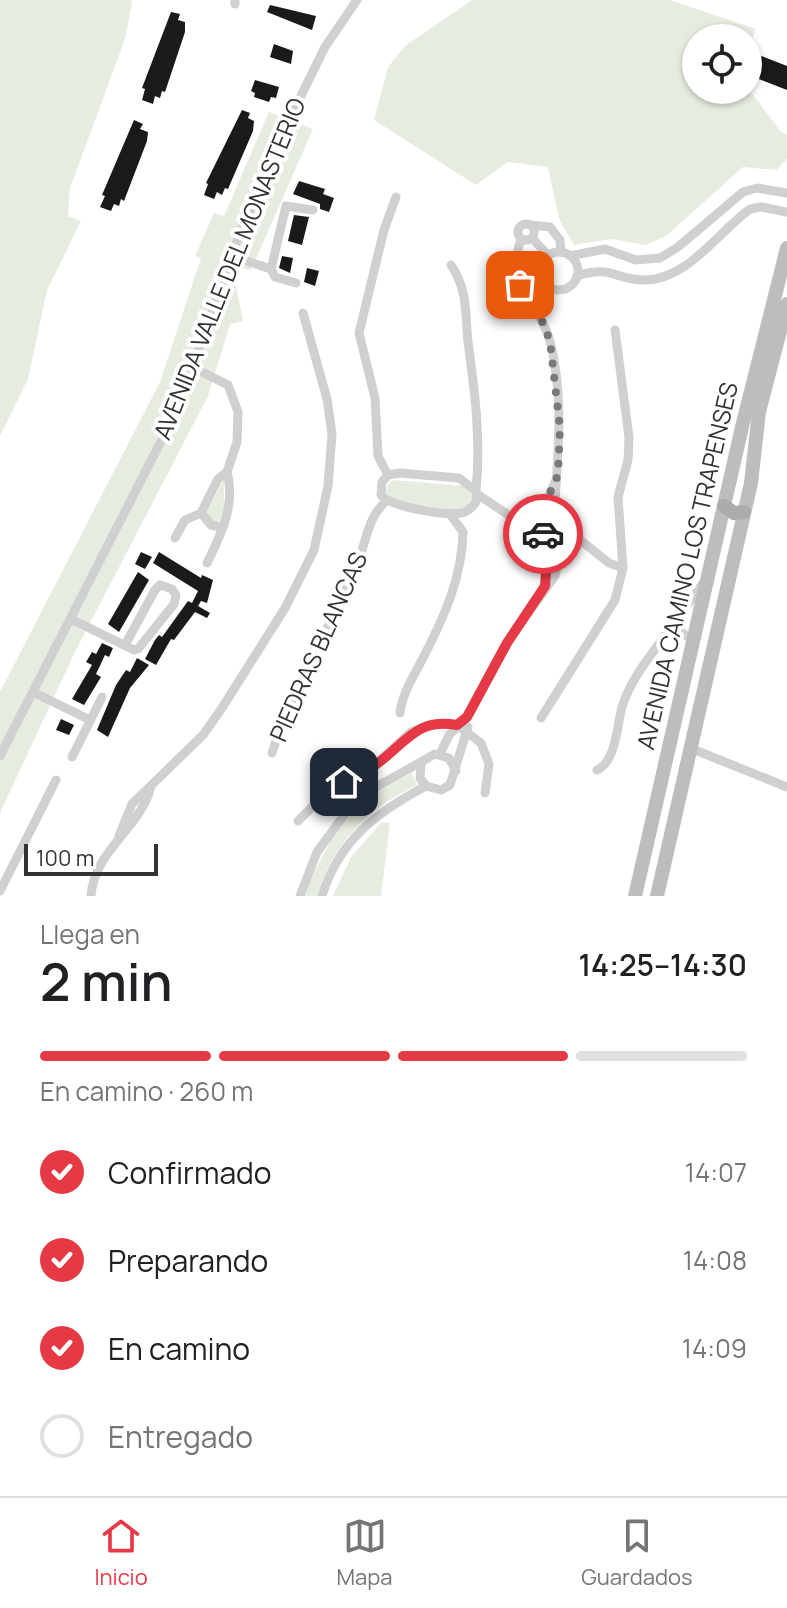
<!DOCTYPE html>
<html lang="es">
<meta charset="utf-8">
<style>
body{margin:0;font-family:Manrope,sans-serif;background:#f6f6f6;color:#202124;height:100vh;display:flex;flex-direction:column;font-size:30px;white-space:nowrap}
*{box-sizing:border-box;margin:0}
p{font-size:26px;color:#757577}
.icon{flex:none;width:44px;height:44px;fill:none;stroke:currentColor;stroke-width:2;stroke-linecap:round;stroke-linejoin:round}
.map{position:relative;height:896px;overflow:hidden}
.panel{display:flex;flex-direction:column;background:#fff;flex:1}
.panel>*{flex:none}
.fabs{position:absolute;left:682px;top:24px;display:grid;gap:16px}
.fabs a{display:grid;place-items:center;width:80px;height:80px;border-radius:50%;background:#fff;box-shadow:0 2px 6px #0004;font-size:40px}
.scale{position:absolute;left:24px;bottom:20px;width:134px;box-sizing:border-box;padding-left:8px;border:4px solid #333;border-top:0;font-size:22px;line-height:28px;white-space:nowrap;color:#333;-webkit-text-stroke:6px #fff;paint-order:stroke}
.pin{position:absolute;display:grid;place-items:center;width:68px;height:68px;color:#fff;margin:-34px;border-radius:16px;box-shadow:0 4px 12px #0006}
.courier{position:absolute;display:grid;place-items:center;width:80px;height:80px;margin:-40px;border:6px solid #e63946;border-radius:50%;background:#fff;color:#222;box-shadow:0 2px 10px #0007}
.overview em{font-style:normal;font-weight:600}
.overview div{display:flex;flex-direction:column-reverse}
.overview{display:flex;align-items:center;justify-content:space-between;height:136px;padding:0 40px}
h1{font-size:52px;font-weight:600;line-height:60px}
.bar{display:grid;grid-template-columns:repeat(4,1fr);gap:12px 8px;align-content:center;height:96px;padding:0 40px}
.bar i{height:10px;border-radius:6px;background:#e0e0e0}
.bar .active{background:#e63946}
.bar p{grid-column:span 4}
ol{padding:0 40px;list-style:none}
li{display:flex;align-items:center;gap:24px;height:88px}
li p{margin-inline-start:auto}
li .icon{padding:8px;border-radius:50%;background:#e63946;color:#fff;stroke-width:4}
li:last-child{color:#757577}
li i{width:44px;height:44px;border:4px solid #e0e0e0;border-radius:50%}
.tab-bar{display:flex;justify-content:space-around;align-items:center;height:112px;border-top:2px solid #e0e0e0;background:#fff;font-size:22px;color:#757577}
.tab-bar a{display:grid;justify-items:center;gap:4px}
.tab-bar .active{color:#e63946}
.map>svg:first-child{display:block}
</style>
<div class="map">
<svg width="787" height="896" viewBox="0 0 787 896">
<rect width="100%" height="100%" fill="#fff"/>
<g fill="#e6ecdf">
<path d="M0 0H131L132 3 125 39 70 188 68 216 81 221 47 290 28 379 0 436Z"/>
<path d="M472 0H670L756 29 748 48V38H696V90L748 88 781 132 787 134V159L776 170 743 167 666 236 646 245 611 239 574 245 559 219 548 167 508 162 476 185 374 120 388 67 405 46Z"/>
<path d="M269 112 313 129 251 270 237 268 236 287 243 321 230 324 208 396 75 652 0 813V692L160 382 201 258 195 256 214 213 224 216Z"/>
<path d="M224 479V515L217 524 205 515Z"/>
<path d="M394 480 463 486 469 490 472 499 465 509 456 511 392 502 386 492 388 484Z"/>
<path d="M412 773 417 785C369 807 332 844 317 896H305C327 836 353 802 412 773Z"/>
<path d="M382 822 390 823 381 896H333L351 857Z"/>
</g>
<g fill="#1a1a1a">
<path d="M270 5 316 16 312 30 267 12Z"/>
<path d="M171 12 180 14 178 20 185 22V32L165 92 162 91 160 98 155 96 153 104 142 100 145 89 142 88Z"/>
<path d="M274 44 293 51 291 64 270 57Z"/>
<path d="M759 55 787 66V90L751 76Z"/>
<path d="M255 80 279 87 276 98 271 97 269 102 254 97 255 93 251 91Z"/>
<path d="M242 110 250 113 248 118 254 121 253 131 228 189 225 188 222 195 217 192 214 199 204 195 208 184 206 183Z"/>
<path d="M134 120 143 124 140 129 148 132 147 141 124 201 121 199 119 206 114 204 111 211 100 207 105 196 102 195Z"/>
<path d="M299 181 325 189 323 194 334 198 329 212 320 209V204L293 194Z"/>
<path d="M294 215 309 217 302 245 288 241Z"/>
<path d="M282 256 293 258 290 273 279 268Z"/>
<path d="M307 268 319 271 315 286 304 282Z"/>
<path d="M141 552 152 557 145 569 135 564Z"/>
<path d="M159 552 201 578 202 575 213 580 207 603 201 601 198 606 210 613 207 618 195 612 174 640 171 639 156 665 145 659 155 640 159 635 162 637 188 601 192 603 198 591 153 563Z"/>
<path d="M138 572 149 580 119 632 108 624Z"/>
<path d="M102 643 113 648 109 657 105 655 96 674 101 677 84 705 72 699 92 665 86 662 92 652 96 654Z"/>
<path d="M137 658 149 665 130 688 108 737 97 730 116 685 126 670 130 672Z"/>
<path d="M61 719 74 725 69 735 56 730Z"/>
</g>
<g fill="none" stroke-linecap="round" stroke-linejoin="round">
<g stroke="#d0d0d0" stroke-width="9">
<path d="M235 0V4"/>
<circle cx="526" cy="232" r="8"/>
<path d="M530 225 550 227 560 240 561 252"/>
<path d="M532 238 548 255"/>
<path d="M521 239C505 282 540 304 550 341 566 404 556 463 554 524L548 529 539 525 541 514 553 516"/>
<circle cx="559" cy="271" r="19"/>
<path d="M231 256 271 269"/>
<path d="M570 256 605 249 636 260 660 258 678 247 743 192 757 188 787 193"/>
<path d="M451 265C468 290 465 313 468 342 475 393 481 439 476 491"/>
<path d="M577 276C611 265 614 279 643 280 687 281 718 232 750 209L761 207 787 212"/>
<path d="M296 283 275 277 271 269 286 206 313 210"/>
<path d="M194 368 228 385 238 412 237 442 227 472 218 479 201 513 211 525 220 527"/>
<path d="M399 473 459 478 476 491V502C472 508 468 512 461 513 446 516 390 507 381 495L382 482 388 475Z"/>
<path d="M388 475 378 456 375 398 359 333 384 230 396 197"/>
<path d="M477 494 516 520 539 525"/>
<path d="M541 514 555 482"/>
<path d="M554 519 609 563 623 568"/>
<path d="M542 529 547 558 545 586"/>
<path d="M175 538 185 520 201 513"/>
<path d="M207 563C221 535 236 504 227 472"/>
<path d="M71 619 134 650 138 649 174 604 176 595 172 589 160 585 155 590 125 645"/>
<path d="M693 641 673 625 704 582"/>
<path d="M33 692 90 720"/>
<path d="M400 713C402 693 415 674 424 656 444 617 462 578 463 532L450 514"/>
<path d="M541 718 615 600 623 568 618 497 628 460 629 437 615 330"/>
<path d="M690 748 787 787"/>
<path d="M272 753C292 690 327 632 354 573 366 548 365 520 386 501"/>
<path d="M440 754 449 735 467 717 507 643 555 576 560 552 554 524"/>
<path d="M0 756 179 406 237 241 288 122 325 47 357 0"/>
<path d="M72 757 102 697"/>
<path d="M421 764 420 778 426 786 441 790 450 785 468 727"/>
<path d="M597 770C616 762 617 725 622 707 631 677 655 650 673 625"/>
<path d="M298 821 329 790 370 769 411 732 432 724 457 725 481 743 489 764 485 793"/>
<path d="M119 836 132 804 203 735 222 708 285 608 314 550 328 486 332 434 327 399 303 313"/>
<path d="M0 891 56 780"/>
<path d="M91 896C94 850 142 827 151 786"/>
<path d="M300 896 317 852 345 814 378 786 435 754 449 758 456 771"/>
<path d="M322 896C339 840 377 812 426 786"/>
</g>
<g stroke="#bdbdbd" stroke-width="14">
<path d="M635 896 742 427 787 248"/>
<path d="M657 896 751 483 759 412 787 304"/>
</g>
<path stroke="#ababab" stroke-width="14" d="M724 506 734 513 744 512"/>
</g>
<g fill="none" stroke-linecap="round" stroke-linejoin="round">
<path stroke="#7a7a7a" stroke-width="8" stroke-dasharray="0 14.4" d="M520 285 542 321 550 341 560 428 558 475 538 519 543 534"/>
<path stroke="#e63946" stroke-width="10" d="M344 782C358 776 371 769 382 760 408 739 420 718 457 725L467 717 507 643 545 586 547 558 543 534"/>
</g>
<g text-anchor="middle" stroke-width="8" stroke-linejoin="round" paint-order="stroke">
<g font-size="24" fill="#333" stroke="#fff">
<text transform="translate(230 269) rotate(-68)" y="8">AVENIDA VALLE DEL MONASTERIO</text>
<text transform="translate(688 566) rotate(-77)" y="8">AVENIDA CAMINO LOS TRAPENSES</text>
<text transform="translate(319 647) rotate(-66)" y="8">PIEDRAS BLANCAS</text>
</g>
</g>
</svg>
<div class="fabs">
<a><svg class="icon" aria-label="locate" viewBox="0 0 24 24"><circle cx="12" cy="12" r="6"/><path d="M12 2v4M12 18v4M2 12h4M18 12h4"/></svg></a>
</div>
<div class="scale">100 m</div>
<div class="pin" style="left:520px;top:285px;background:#ea580c"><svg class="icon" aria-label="bag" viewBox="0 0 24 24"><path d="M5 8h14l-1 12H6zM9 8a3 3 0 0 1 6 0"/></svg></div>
<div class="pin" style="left:344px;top:782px;background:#1f2937"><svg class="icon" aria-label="home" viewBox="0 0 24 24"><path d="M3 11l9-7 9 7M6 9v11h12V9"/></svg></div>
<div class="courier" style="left:543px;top:534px"><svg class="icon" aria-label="car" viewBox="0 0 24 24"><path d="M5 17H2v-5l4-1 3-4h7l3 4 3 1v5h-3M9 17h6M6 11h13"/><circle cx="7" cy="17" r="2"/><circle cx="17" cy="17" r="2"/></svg></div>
</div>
<section class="panel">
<div class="overview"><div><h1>2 min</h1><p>Llega en</p></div><em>14:25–14:30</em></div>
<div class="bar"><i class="active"></i><i class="active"></i><i class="active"></i><i></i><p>En camino · 260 m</p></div>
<ol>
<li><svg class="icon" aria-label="check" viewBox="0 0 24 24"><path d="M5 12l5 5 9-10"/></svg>Confirmado<p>14:07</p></li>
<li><svg class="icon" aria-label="check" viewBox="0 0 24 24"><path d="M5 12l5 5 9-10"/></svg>Preparando<p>14:08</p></li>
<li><svg class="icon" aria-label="check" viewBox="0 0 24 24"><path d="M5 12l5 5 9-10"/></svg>En camino<p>14:09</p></li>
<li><i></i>Entregado</li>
</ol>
</section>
<nav class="tab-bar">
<a class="active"><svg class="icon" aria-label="home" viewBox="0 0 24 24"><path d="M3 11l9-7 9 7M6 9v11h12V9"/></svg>Inicio</a>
<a><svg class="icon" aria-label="map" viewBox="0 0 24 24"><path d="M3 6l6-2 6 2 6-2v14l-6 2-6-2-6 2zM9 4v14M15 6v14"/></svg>Mapa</a>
<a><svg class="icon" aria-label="saved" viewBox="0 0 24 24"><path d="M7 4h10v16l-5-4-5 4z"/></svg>Guardados</a>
</nav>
